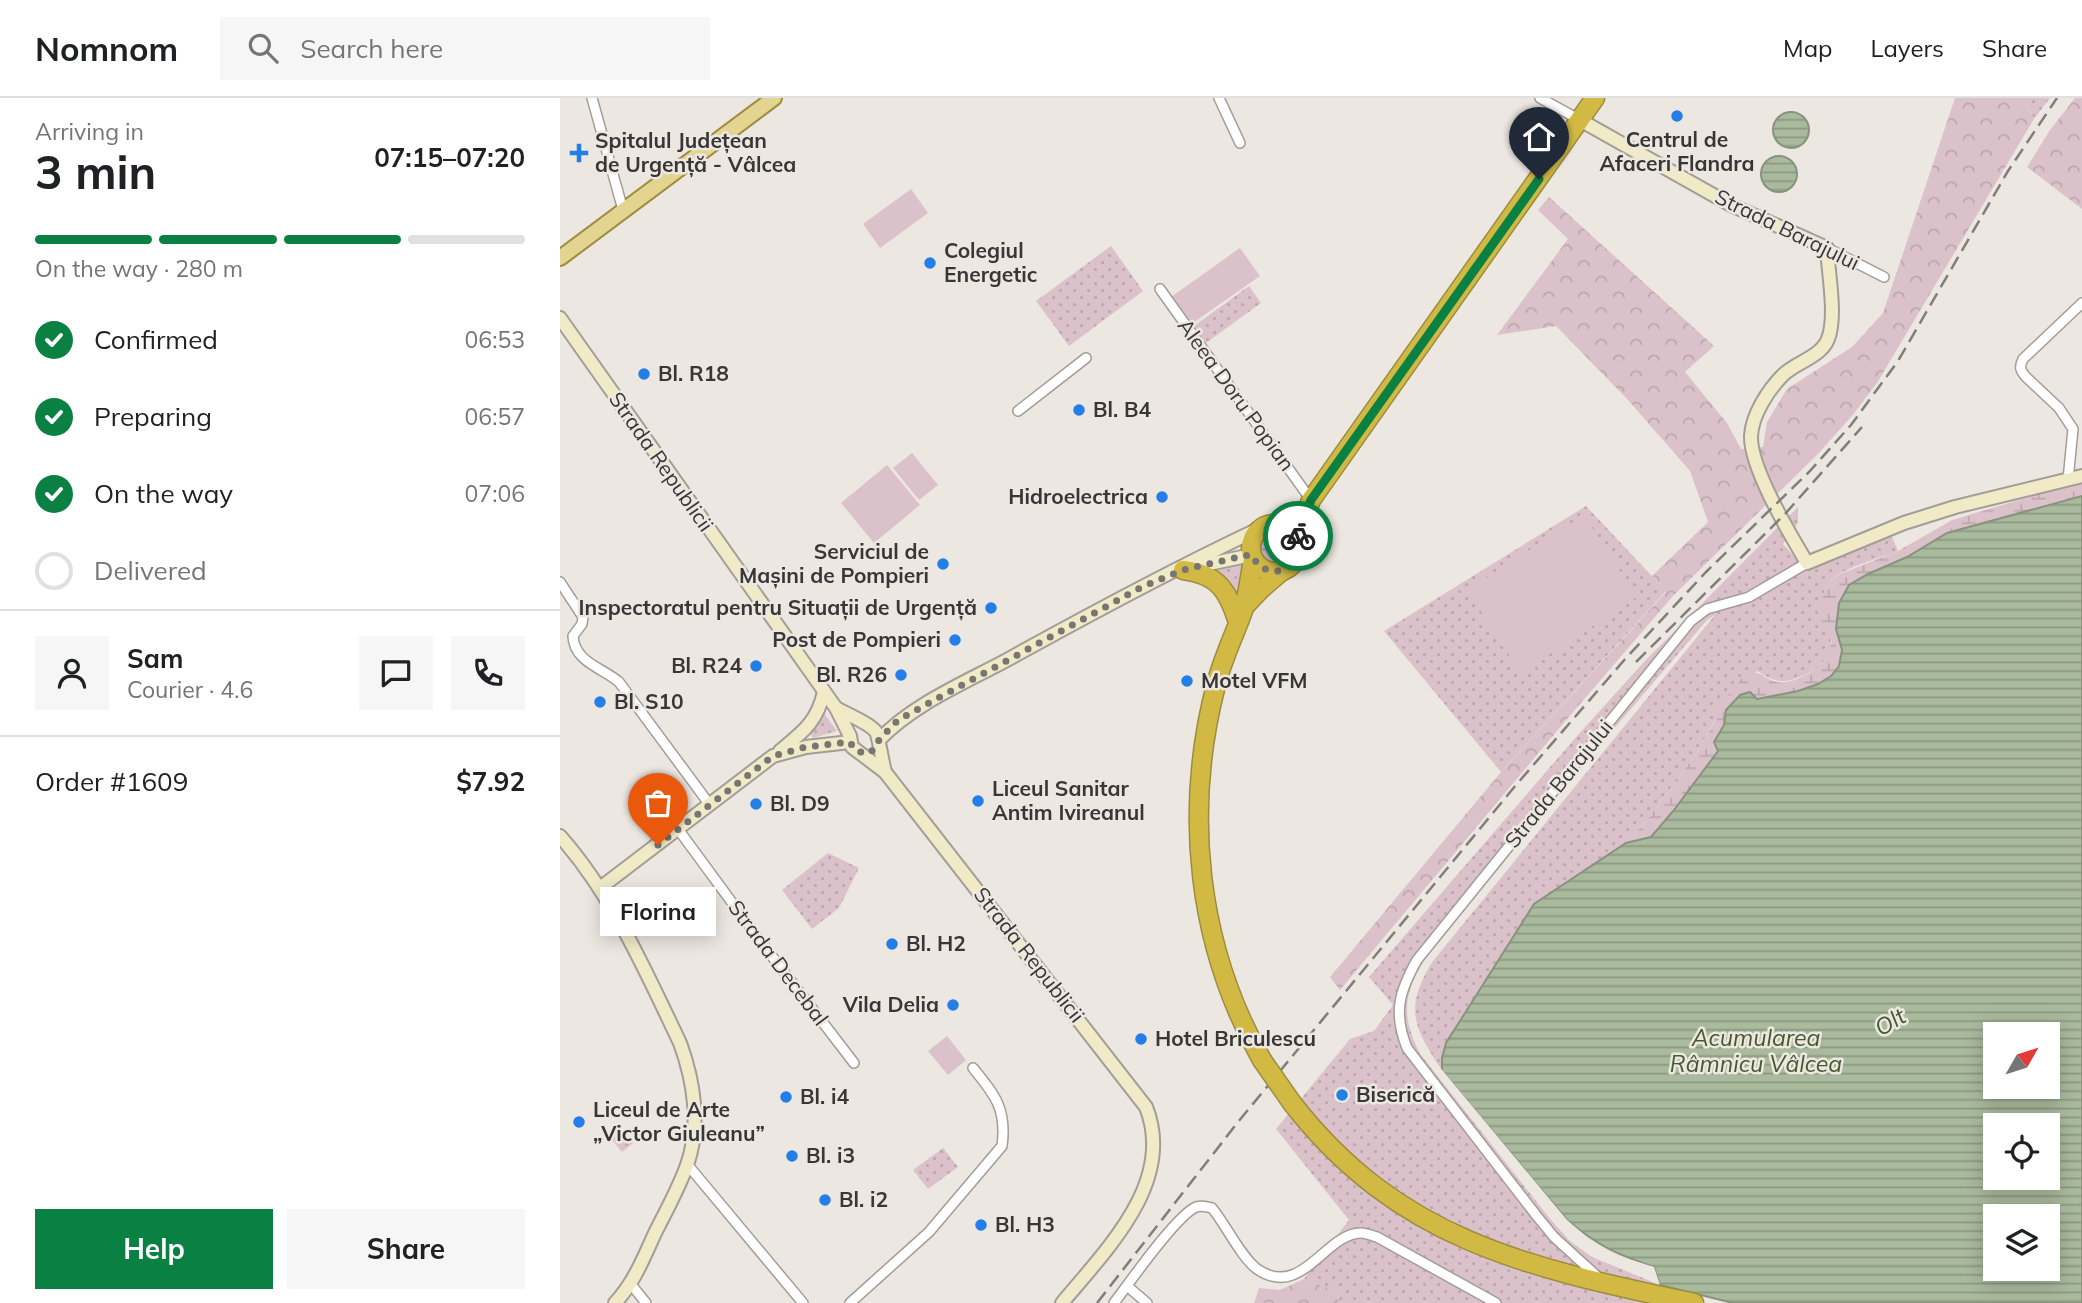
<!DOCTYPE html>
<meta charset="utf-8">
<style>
body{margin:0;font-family:Mulish,sans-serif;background:#f6f6f6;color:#202124;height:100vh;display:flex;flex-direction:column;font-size:26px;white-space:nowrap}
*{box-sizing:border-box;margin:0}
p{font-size:23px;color:#757577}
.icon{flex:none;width:38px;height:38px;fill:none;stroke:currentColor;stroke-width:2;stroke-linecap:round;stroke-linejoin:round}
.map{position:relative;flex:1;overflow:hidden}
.drawer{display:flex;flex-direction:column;background:#fff;width:560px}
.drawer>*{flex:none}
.needle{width:46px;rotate:51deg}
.tools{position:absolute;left:1423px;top:924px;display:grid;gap:14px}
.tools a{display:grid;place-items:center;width:77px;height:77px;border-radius:0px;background:#fff;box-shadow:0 4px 18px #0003;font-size:35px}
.pin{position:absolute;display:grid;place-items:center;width:60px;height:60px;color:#fff;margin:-72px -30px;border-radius:50% 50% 50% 0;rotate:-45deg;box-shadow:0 0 7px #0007}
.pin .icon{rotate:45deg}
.courier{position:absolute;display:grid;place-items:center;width:70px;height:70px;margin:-35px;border:5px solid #0b8043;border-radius:50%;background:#fff;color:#222;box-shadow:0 2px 9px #0007}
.bubble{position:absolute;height:49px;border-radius:0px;background:#fff;box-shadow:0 4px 18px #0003;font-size:23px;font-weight:700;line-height:49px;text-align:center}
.summary em{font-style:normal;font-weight:700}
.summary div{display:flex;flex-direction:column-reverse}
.summary{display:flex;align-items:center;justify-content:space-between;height:119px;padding:0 35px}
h1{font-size:46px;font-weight:700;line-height:52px}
.bar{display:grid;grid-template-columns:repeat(4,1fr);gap:10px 7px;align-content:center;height:84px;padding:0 35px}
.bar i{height:9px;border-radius:5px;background:#e0e0e0}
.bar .selected{background:#0b8043}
.bar p{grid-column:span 4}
.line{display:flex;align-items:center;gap:18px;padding:0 35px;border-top:2px solid #e0e0e0}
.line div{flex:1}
.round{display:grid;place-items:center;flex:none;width:74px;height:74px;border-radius:0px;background:#f6f6f6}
ol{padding:0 35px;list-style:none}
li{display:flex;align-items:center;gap:21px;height:77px}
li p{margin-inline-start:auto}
li .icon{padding:7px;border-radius:50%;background:#0b8043;color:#fff;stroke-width:4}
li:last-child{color:#757577}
li i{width:38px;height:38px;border:4px solid #e0e0e0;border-radius:50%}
.action{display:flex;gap:14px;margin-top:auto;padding:14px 35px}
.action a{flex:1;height:80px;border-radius:0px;background:#0b8043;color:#fff;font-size:28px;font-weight:700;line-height:80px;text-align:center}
.action a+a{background:#f6f6f6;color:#202124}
header{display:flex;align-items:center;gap:42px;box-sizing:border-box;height:98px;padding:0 35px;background:#fff;border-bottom:2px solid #e0e0e0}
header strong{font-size:33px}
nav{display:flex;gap:38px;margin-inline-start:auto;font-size:24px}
.search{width:490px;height:63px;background:#f6f6f6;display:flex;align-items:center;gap:18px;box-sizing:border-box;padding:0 24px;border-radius:0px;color:#757577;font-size:26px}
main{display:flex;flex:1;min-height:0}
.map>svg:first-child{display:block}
</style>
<header>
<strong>Nomnom</strong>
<div class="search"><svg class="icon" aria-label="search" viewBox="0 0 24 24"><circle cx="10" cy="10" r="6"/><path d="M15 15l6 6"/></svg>Search here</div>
<nav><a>Map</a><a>Layers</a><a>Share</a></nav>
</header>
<main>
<section class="drawer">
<div class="summary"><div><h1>3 min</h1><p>Arriving in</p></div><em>07:15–07:20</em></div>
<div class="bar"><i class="selected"></i><i class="selected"></i><i class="selected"></i><i></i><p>On the way · 280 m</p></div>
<ol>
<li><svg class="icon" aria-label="check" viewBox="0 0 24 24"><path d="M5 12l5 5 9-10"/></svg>Confirmed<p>06:53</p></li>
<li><svg class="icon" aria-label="check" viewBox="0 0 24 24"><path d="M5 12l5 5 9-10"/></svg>Preparing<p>06:57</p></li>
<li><svg class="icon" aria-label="check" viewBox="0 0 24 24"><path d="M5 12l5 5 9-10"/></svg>On the way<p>07:06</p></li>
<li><i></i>Delivered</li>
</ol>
<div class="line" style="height:126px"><a class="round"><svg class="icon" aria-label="person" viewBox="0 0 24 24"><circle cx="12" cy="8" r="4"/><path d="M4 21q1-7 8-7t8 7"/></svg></a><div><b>Sam</b><p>Courier · 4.6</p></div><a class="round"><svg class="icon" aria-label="chat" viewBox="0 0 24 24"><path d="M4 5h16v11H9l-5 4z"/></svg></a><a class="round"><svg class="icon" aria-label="phone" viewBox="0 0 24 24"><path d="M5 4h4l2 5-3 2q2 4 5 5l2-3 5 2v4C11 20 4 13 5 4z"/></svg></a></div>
<div class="line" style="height:91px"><div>Order #1609</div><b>$7.92</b></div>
<div class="action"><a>Help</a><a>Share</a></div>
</section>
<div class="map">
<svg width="1522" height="1205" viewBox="0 0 1522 1205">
<defs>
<pattern id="green-dots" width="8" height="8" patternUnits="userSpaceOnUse" patternTransform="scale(1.75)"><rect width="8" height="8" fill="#dbc2ca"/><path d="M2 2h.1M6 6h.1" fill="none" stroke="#bda7ae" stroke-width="1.8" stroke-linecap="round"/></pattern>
<pattern id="forest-crowns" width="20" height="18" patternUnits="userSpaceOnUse" patternTransform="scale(1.75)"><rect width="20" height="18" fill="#dbc2ca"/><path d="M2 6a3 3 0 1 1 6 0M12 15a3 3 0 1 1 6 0" fill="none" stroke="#bda7ae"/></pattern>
<pattern id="wetland-marsh" width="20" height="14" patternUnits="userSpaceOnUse" patternTransform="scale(1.75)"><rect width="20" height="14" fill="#dbc2ca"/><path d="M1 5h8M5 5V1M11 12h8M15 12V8" fill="none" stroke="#bda7ae"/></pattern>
<pattern id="water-rules" width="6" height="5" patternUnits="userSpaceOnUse" patternTransform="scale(1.75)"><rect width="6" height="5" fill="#aaba9d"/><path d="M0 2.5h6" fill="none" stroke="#8b9881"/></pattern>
</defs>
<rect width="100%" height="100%" fill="#ede7e2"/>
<g fill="url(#green-dots)">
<path d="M1463 0H1490L1474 21Z"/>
<path d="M551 148 583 193 509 248 476 203Z"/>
<path d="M689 188 701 205 646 245 634 228Z"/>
<path d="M1026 408 1106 493 941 674 824 533Z"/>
<path d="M1238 409V425L1223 446 1245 470 1330 434 1338 453C1321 460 1281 470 1269 484 1248 508 1301 553 1242 578 1221 587 1216 584 1197 573L1155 622 1138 653 1091 717 1066 745 974 806 882 960V973C854 929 843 911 873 863L1155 517 1147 522 999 695 870 854C844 890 839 917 861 957L991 1122 1010 1143 1032 1159 1100 1187 1095 1205H779L778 1194 744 1181 789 1122 716 1031 790 941 814 933 833 907 809 879 1017 638 1082 566Z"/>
<circle cx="715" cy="450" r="15"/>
<path d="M679 464 687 466 676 499 647 472Z"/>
<path d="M264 615 277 633 253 640 250 635 257 629Z"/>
<path d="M268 755 299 770 279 810 252 831 222 792Z"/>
<path d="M57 1025 73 1045 62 1054 46 1035Z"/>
<path d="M383 1050 398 1069 368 1091 353 1072Z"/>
</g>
<g fill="url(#forest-crowns)">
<path d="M1395 0H1463L1474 21 1317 285 1292 318 1258 356 1113 498 1002 627 780 892 770 879 941 674 1106 494 1092 478 1148 424 1130 373 1068 302 996 228 937 237 1008 141 978 112 989 99 1154 248 1125 274 1167 325 1181 351 1203 349 1207 324 1227 291 1292 249 1323 215Z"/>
<path d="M1515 0H1522V111L1467 69 1490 32Z"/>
<path d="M744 1181 778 1194 779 1205H694L699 1190 720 1192Z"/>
</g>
<path fill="url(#wetland-marsh)" d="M1522 383V398L1387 435 1347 459 1308 476 1276 531C1279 543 1284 557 1279 569 1265 595 1222 596 1198 601 1187 604 1177 609 1166 612L1164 627 1154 644 1158 652 1114 712 1090 739 1066 745 1091 717 1138 653 1155 623 1156 613 1186 575C1203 572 1204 581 1217 584 1231 587 1254 574 1263 564 1268 557 1269 551 1272 543L1259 517 1264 494 1268 484 1280 476 1338 453 1392 422Z"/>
<g fill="#dbc2ca">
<path d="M351 91 368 115 320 150 303 126Z"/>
<path d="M680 150 700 178 630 227 611 199Z"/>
<path d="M352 355 378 387 359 402 333 370Z"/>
<path d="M327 367 360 407 314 445 281 405Z"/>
<path d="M1024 417 1077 499 961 575 907 492Z"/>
<path d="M387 938 406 962 388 977 368 953Z"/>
</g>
<g fill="url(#water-rules)" stroke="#88937e" stroke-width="2" fill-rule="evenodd">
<circle cx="1231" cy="32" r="18"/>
<circle cx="1219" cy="76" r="18"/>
<path d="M1522 398V1205H1173L1100 1187 1094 1169C1056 1156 1038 1148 1007 1122L882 973V960L886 945 974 806 1066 745 1091 739 1114 712 1158 653 1154 644 1164 627 1166 612 1180 597 1190 594 1197 601 1238 593 1258 586 1271 578 1279 568 1282 552 1276 531 1279 505 1289 487 1308 476 1347 459 1387 435ZM1435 936H1488V989H1435ZM1435 1027H1488V1080H1435ZM1435 1118H1488V1171H1435Z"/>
</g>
<path fill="#ede7e2" d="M878 967 1007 1122 1028 1140 1056 1157 1094 1169 1100 1187 1096 1185 1091 1172 1055 1160 1026 1142 1004 1124 880 975Z"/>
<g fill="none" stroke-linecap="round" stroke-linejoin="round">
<defs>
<g id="street">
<path d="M32 0 63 112"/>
<path d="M659 0 680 45"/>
<path d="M980 0 1020 22"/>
<path d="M1267 150 1324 179"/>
<path d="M600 191 751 402"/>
<path d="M458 313 526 260"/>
<path d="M1508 382 1513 331 1499 310 1466 279C1460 272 1459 269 1463 261L1522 205"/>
<path d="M0 484 23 519 22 526 13 538C14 564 43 570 59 584L150 707"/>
<path d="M118 731 201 844 294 965"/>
<path d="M127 1066 243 1205"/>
<path d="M1039 1180 994 1139 976 1117 847 950C833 915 839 894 857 862L1131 523 1147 511 1189 499 1247 465"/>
<path d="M70 1185 86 1205"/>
<path d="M567 1188 587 1205"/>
<path d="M290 1205 369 1134 442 1048C447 1011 435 997 413 970"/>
<path d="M554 1205C570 1184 616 1118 636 1109 642 1107 647 1109 652 1110 666 1127 681 1159 697 1171 742 1202 765 1135 801 1135 807 1135 812 1138 817 1139L936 1205"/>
</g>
<g id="secondary">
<path d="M1020 22 1171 107 1267 150C1268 174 1277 218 1268 241 1261 259 1236 264 1223 277 1208 292 1192 317 1191 338 1190 370 1230 436 1247 465L1344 425 1395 409 1522 378"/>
<path d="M0 220 276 610 290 638 292 649 325 674 586 1009C616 1084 546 1152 502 1205"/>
<path d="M634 469 692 457"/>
<path d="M276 610C285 615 311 626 316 634 318 636 323 667 325 674"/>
<path d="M319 642C352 607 402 586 445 563 530 516 615 470 703 429"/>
<path d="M220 653C243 634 257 624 264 594"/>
<path d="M0 738C53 798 86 874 120 945 134 983 141 1028 127 1067 119 1090 106 1113 95 1135 84 1159 74 1185 55 1205"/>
<path d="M40 790 213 658 246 649 290 644"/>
</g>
<path id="primary" d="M0 160 214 0"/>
<g id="highway">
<circle cx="715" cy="450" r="24"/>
<path d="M737 442 751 402 1035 0"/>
<path d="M693 461C690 478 688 496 683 513 674 538 662 562 656 587 623 714 637 848 702 962"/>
<path d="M623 472C658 476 668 493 678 524"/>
<path d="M683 510 701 491 722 473"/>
<path d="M732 1005C840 1144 971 1170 1134 1205"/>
</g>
</defs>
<use href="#street" stroke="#a29d98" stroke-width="12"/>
<use href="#secondary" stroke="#a29d98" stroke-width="16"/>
<use href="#primary" stroke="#9c8c3f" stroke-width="18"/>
<use href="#highway" stroke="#9c8c3f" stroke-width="21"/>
<use href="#street" stroke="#fff" stroke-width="9"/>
<use href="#secondary" stroke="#f1eac7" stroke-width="12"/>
<use href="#primary" stroke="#e3d58f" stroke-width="14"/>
<use href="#highway" stroke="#d1b944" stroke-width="18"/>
<g stroke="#817d7a" stroke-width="2.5" stroke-dasharray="14 7" stroke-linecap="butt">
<path d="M1076 564 1225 416 1302 329"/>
<path d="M537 1205 678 1024 956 687 1066 560 1146 474 1249 374 1291 327 1338 263 1448 73 1497 0"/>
</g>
<defs>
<path id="highway-bridge" d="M702 962 732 1005"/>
</defs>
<use href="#highway-bridge" stroke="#9c8c3f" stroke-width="21" stroke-linecap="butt"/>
<use href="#highway-bridge" stroke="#d1b944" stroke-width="18"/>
</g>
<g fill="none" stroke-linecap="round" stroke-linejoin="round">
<path stroke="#787572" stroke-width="7" stroke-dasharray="0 12.6" d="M98 747 213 658 246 649 290 644 295 652 307 656 315 651 319 642 338 622 582 489 623 472 683 458 692 457C701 476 722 479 736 462L738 438"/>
<path stroke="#0b8043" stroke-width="9" d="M738 438 751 402 979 81"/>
</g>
<g fill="#247ee8" stroke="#ede7e2" stroke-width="2.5">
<circle cx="1117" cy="18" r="7"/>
<path d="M15.5 44.5h7v7h7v7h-7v7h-7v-7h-7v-7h7z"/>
<circle cx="370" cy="165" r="7"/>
<circle cx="84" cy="276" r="7"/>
<circle cx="519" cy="312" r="7"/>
<circle cx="602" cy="399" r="7"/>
<circle cx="383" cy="466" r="7"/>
<circle cx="431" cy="510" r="7"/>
<circle cx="395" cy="542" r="7"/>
<circle cx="196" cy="568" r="7"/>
<circle cx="341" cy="577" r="7"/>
<circle cx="627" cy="583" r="7"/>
<circle cx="40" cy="604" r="7"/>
<circle cx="418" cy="703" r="7"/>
<circle cx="196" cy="706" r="7"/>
<circle cx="332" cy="846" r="7"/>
<circle cx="393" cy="907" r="7"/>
<circle cx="581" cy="941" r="7"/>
<circle cx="782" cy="997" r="7"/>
<circle cx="226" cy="999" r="7"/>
<circle cx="19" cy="1024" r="7"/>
<circle cx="232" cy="1058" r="7"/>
<circle cx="265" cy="1102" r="7"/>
<circle cx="421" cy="1127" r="7"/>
</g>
<g text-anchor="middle" stroke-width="5" stroke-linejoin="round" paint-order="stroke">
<g font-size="21" font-weight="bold" fill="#393735" stroke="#ede7e2" text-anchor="start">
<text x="1117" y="49" text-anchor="middle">Centrul de<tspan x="1117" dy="24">Afaceri Flandra</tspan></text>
<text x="35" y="50">Spitalul Județean<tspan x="35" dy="24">de Urgență - Vâlcea</tspan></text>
<text x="384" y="160">Colegiul<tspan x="384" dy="24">Energetic</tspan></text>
<text x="98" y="283">Bl. R18</text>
<text x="533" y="319">Bl. B4</text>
<text x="588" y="406" text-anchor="end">Hidroelectrica</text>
<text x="369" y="461" text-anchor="end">Serviciul de<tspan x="369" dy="24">Mașini de Pompieri</tspan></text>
<text x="417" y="517" text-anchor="end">Inspectoratul pentru Situații de Urgență</text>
<text x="381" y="549" text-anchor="end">Post de Pompieri</text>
<text x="182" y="575" text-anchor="end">Bl. R24</text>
<text x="327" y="584" text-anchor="end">Bl. R26</text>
<text x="641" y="590">Motel VFM</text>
<text x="54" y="611">Bl. S10</text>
<text x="432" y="698">Liceul Sanitar<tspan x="432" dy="24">Antim Ivireanul</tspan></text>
<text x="210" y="713">Bl. D9</text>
<text x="346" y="853">Bl. H2</text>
<text x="379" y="914" text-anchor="end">Vila Delia</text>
<text x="595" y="948">Hotel Briculescu</text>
<text x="796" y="1004">Biserică</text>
<text x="240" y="1006">Bl. i4</text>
<text x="33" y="1019">Liceul de Arte<tspan x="33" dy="24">„Victor Giuleanu”</tspan></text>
<text x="246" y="1065">Bl. i3</text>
<text x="279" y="1109">Bl. i2</text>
<text x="435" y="1134">Bl. H3</text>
</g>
<g font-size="21" fill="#393735" stroke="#ede7e2">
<text transform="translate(1227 132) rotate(26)" y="7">Strada Barajului</text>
<text transform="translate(676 297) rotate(54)" y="7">Aleea Doru Popian</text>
<text transform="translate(101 364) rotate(55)" y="7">Strada Republicii</text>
<text transform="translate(999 686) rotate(-51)" y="7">Strada Barajului</text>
<text transform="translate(469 857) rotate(52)" y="7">Strada Republicii</text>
<text transform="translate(218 865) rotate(53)" y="7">Strada Decebal</text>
</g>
<g font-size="23" font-style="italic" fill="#445b2d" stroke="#ede7e2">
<text transform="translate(1330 924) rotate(-31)" y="8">Olt</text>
<text x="1196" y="948">Acumularea<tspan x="1196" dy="26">Râmnicu Vâlcea</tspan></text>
</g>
</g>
</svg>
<div class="tools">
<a><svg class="needle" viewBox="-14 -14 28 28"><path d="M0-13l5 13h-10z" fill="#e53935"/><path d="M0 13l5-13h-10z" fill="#757577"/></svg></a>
<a><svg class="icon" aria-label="locate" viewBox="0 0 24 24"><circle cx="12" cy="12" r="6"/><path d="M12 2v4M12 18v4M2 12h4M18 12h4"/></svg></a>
<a><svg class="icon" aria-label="layers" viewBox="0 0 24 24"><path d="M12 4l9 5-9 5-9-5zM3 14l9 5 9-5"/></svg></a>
</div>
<div class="pin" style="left:98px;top:747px;background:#ea580c"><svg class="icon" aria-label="bag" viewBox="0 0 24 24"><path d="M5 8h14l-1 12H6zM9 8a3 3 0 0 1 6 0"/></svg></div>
<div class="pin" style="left:979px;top:81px;background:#1f2937"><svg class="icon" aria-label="home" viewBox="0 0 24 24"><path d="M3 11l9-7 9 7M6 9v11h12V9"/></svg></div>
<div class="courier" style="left:738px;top:438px"><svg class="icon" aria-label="bike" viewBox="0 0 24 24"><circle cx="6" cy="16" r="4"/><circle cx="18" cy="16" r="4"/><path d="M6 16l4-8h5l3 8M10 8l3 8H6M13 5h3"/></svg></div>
<div class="bubble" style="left:40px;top:789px;width:116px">Florina</div>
</div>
</main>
